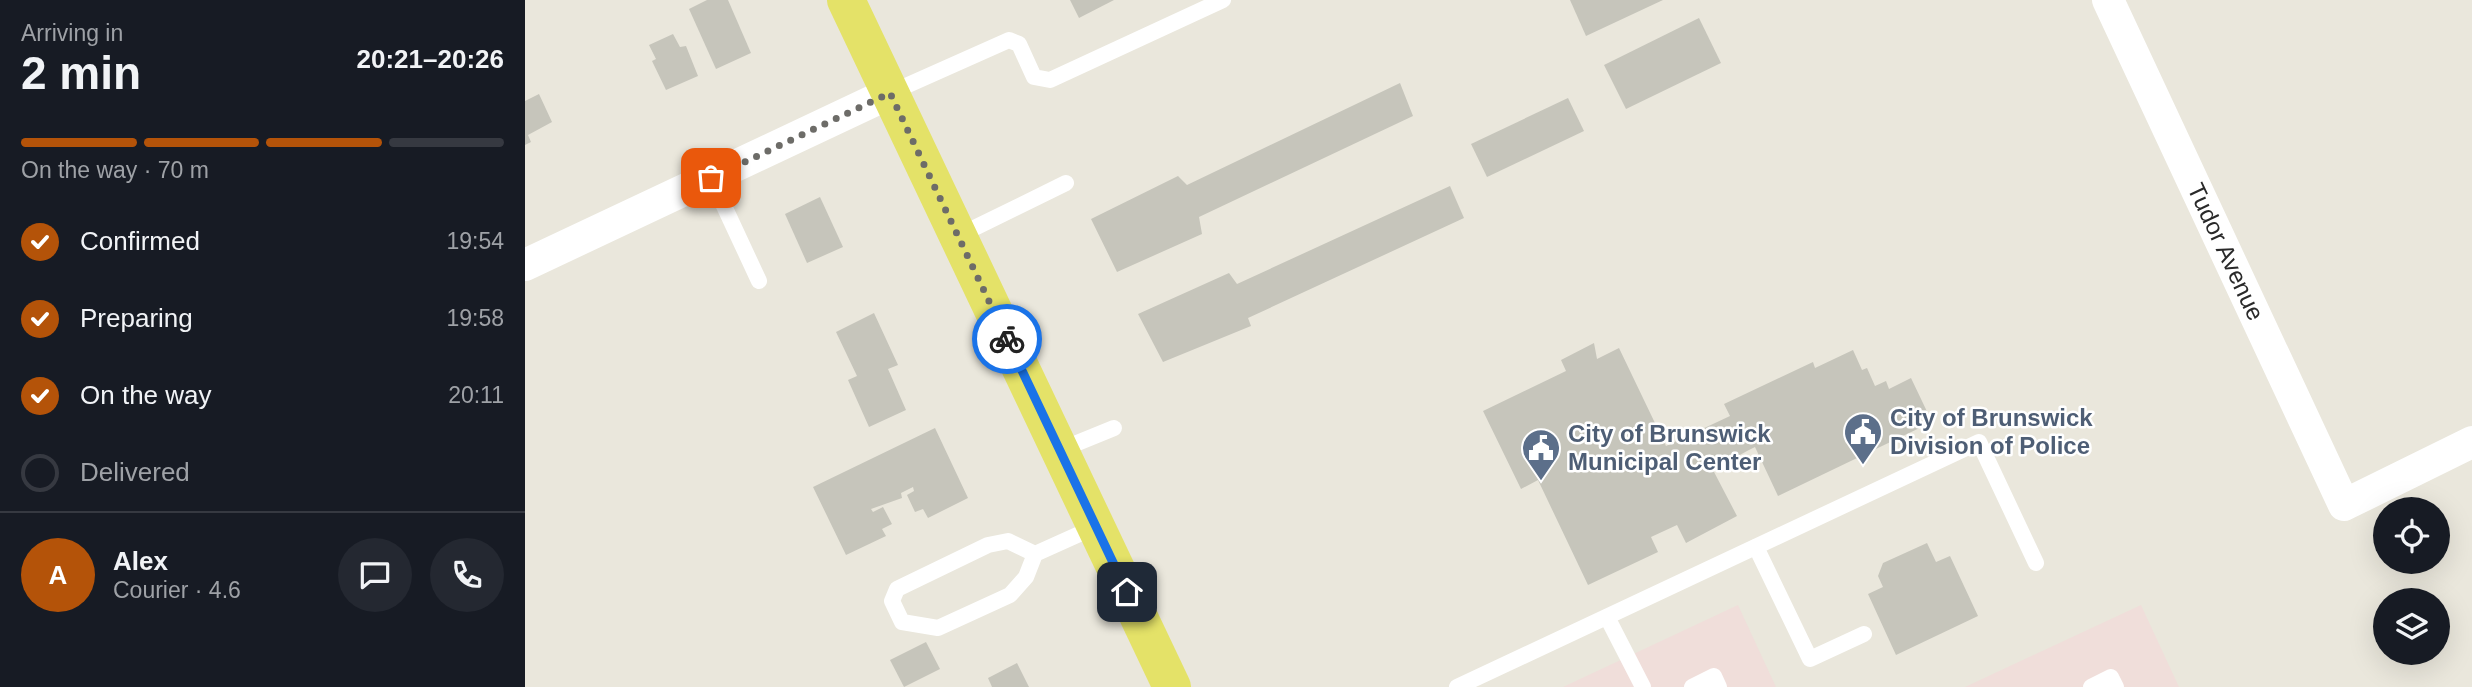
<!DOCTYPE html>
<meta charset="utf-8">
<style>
body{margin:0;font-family:Helvetica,sans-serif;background:#242831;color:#f1f3f6;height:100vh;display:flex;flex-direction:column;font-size:26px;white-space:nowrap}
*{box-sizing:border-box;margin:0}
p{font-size:23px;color:#9ea1a6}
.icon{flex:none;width:38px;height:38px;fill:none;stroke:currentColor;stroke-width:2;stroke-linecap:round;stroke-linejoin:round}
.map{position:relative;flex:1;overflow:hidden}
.side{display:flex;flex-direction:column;background:#171b24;width:525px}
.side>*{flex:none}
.buttons{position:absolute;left:1848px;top:497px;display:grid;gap:14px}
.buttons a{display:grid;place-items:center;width:77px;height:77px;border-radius:50%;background:#171b24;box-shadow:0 7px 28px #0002;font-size:35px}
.pin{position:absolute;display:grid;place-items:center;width:60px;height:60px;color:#fff;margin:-30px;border-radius:14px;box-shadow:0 4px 10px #0006}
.courier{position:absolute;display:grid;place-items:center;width:70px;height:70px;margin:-35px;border:5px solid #1a73e8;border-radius:50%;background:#fff;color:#222;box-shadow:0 2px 9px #0007}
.head em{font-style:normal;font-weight:700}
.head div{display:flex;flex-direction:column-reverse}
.head{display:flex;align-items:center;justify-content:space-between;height:119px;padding:0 21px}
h1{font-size:46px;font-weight:700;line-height:52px}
.bar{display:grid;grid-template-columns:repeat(4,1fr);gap:10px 7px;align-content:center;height:84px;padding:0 21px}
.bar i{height:9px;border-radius:5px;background:#363941}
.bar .selected{background:#b45309}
.bar p{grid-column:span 4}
.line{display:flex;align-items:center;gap:18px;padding:0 21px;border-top:2px solid #363941}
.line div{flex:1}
.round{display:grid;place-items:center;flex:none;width:74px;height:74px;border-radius:37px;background:#242831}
ol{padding:0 21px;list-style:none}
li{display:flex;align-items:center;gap:21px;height:77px}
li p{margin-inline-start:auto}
li .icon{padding:7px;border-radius:50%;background:#b45309;color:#fff;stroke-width:4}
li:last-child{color:#9ea1a6}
li i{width:38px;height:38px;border:4px solid #363941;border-radius:50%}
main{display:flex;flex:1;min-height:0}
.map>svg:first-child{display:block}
</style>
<main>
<section class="side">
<div class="head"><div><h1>2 min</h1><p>Arriving in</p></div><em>20:21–20:26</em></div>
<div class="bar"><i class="selected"></i><i class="selected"></i><i class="selected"></i><i></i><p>On the way · 70 m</p></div>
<ol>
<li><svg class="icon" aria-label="check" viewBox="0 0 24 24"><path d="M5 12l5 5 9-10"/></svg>Confirmed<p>19:54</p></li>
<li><svg class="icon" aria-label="check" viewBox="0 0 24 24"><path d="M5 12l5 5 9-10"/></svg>Preparing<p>19:58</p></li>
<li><svg class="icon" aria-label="check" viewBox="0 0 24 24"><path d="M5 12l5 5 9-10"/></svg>On the way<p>20:11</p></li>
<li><i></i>Delivered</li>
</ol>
<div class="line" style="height:126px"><b class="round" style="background:#b45309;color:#fff">A</b><div><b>Alex</b><p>Courier · 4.6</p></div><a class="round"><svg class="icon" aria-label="chat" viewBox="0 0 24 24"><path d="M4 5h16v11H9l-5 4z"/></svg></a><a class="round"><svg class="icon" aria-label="phone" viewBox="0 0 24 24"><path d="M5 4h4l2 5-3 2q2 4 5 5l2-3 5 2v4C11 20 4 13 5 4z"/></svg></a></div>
</section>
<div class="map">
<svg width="1947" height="687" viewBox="0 0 1947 687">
<rect width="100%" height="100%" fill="#eae7dc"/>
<g fill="#f0deda">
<path d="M1213 605 1251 687H1038Z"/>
<path d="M1616 605 1654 687H1440Z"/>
</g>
<g fill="#c6c5bb">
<path d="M182 0H203L226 53 191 69 164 9Z"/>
<path d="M545 0H589L554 18Z"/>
<path d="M1045 0H1138L1061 36Z"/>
<path d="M1174 18 1196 63 1101 109 1079 65Z"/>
<path d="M148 34 155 47 161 46 173 76 141 90 127 61 131 59 124 45Z"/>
<path d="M875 83 888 116 674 217 677 234 592 272 566 219 653 176 662 185Z"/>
<path d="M14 94 27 122 3 135 6 142 0 145V101Z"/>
<path d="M1043 98 1059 131 962 177 946 144Z"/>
<path d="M925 186 939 218 723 318 726 326 638 362 613 314 704 273 712 284Z"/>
<path d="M295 197 318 247 282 263 260 214Z"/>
<path d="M349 313 373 365 363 369 381 410 344 427 323 380 332 376 311 332Z"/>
<path d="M1069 343 1072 359 1094 348 1141 446 1205 416 1199 404 1288 362 1290 368 1328 350 1337 370 1342 368 1350 386 1361 381 1364 389 1386 378 1407 422 1253 496 1230 447 1222 451 1188 470 1212 516 1161 543 1152 525 1126 537 1133 552 1063 585 1013 480 996 489 958 411 1041 371 1036 360Z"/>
<path d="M410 428 443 498 403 518 398 509 390 512 382 495 389 491 388 487 376 493 377 498 346 509 348 512 358 507 367 524 357 529 361 536 321 555 288 487Z"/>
<path d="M1402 543 1411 562 1425 556 1453 616 1371 655 1343 594 1358 587 1353 576 1358 563Z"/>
<path d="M401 642 415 669 379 687 365 660Z"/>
<path d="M492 663 504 687H467L463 678Z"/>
</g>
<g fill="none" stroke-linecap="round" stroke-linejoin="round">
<g stroke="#fff" stroke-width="16">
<path d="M365 93 484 40 494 44 509 77 525 80 698 0"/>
<path d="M186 178 234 281"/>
<path d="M433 236 541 183"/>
<path d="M535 450 589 428"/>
<path d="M1231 547 1285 659 1339 634"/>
<path d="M510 554 501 577 485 595 413 628 377 622 367 601 372 589 463 545 483 541 510 554 570 527"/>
<path d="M1082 617 1118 687"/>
<path d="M932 687 1454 442 1511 563"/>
<path d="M1167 687 1189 676 1194 687"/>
<path d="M1566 687 1586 677 1591 687"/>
</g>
<g stroke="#fff" stroke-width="32">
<path id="s1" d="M1583 0 1819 505 1947 442"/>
<path d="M0 265 365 93"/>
</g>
<path stroke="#e4e268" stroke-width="38" d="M321 0 647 687"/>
</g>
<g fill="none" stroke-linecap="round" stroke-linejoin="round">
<path stroke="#6d6c68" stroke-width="7" stroke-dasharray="0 12.6" d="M186 178 365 93 482 339"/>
<path stroke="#1a73e8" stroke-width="9" d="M482 339 602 592"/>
</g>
<defs>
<symbol id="civic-pin" viewBox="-11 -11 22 30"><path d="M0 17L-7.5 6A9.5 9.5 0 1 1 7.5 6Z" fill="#5c6f8a" stroke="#fff"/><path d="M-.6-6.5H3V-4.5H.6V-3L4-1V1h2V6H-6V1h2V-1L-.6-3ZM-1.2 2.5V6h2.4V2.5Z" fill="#fff"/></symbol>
</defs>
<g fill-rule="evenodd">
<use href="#civic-pin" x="1316" y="410" width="44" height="60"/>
<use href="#civic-pin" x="994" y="426" width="44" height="60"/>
</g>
<g text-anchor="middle" stroke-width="5" stroke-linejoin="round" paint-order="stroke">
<g font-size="24" fill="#292929" stroke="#fff">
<text dy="8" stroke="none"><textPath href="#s1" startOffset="278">Tudor Avenue</textPath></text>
</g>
<g font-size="24" font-weight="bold" fill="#4e5e75" stroke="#fff" text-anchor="start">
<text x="1365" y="426">City of Brunswick<tspan x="1365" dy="28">Division of Police</tspan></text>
<text x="1043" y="442">City of Brunswick<tspan x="1043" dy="28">Municipal Center</tspan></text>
</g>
</g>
</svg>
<div class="buttons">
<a><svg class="icon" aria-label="locate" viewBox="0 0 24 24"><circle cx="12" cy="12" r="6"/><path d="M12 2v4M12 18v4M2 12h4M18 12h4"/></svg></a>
<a><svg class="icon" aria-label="layers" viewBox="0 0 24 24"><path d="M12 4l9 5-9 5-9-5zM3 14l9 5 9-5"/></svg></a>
</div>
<div class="pin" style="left:186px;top:178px;background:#ea580c"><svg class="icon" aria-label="bag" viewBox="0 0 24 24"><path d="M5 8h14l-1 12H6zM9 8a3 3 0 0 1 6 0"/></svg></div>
<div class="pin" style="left:602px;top:592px;background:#1f2937"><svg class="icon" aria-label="home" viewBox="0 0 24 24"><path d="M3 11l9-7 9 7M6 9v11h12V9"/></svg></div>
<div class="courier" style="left:482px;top:339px"><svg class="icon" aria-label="bike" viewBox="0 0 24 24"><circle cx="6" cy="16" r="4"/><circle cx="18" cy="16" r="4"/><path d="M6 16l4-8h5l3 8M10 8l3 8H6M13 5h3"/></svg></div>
</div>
</main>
